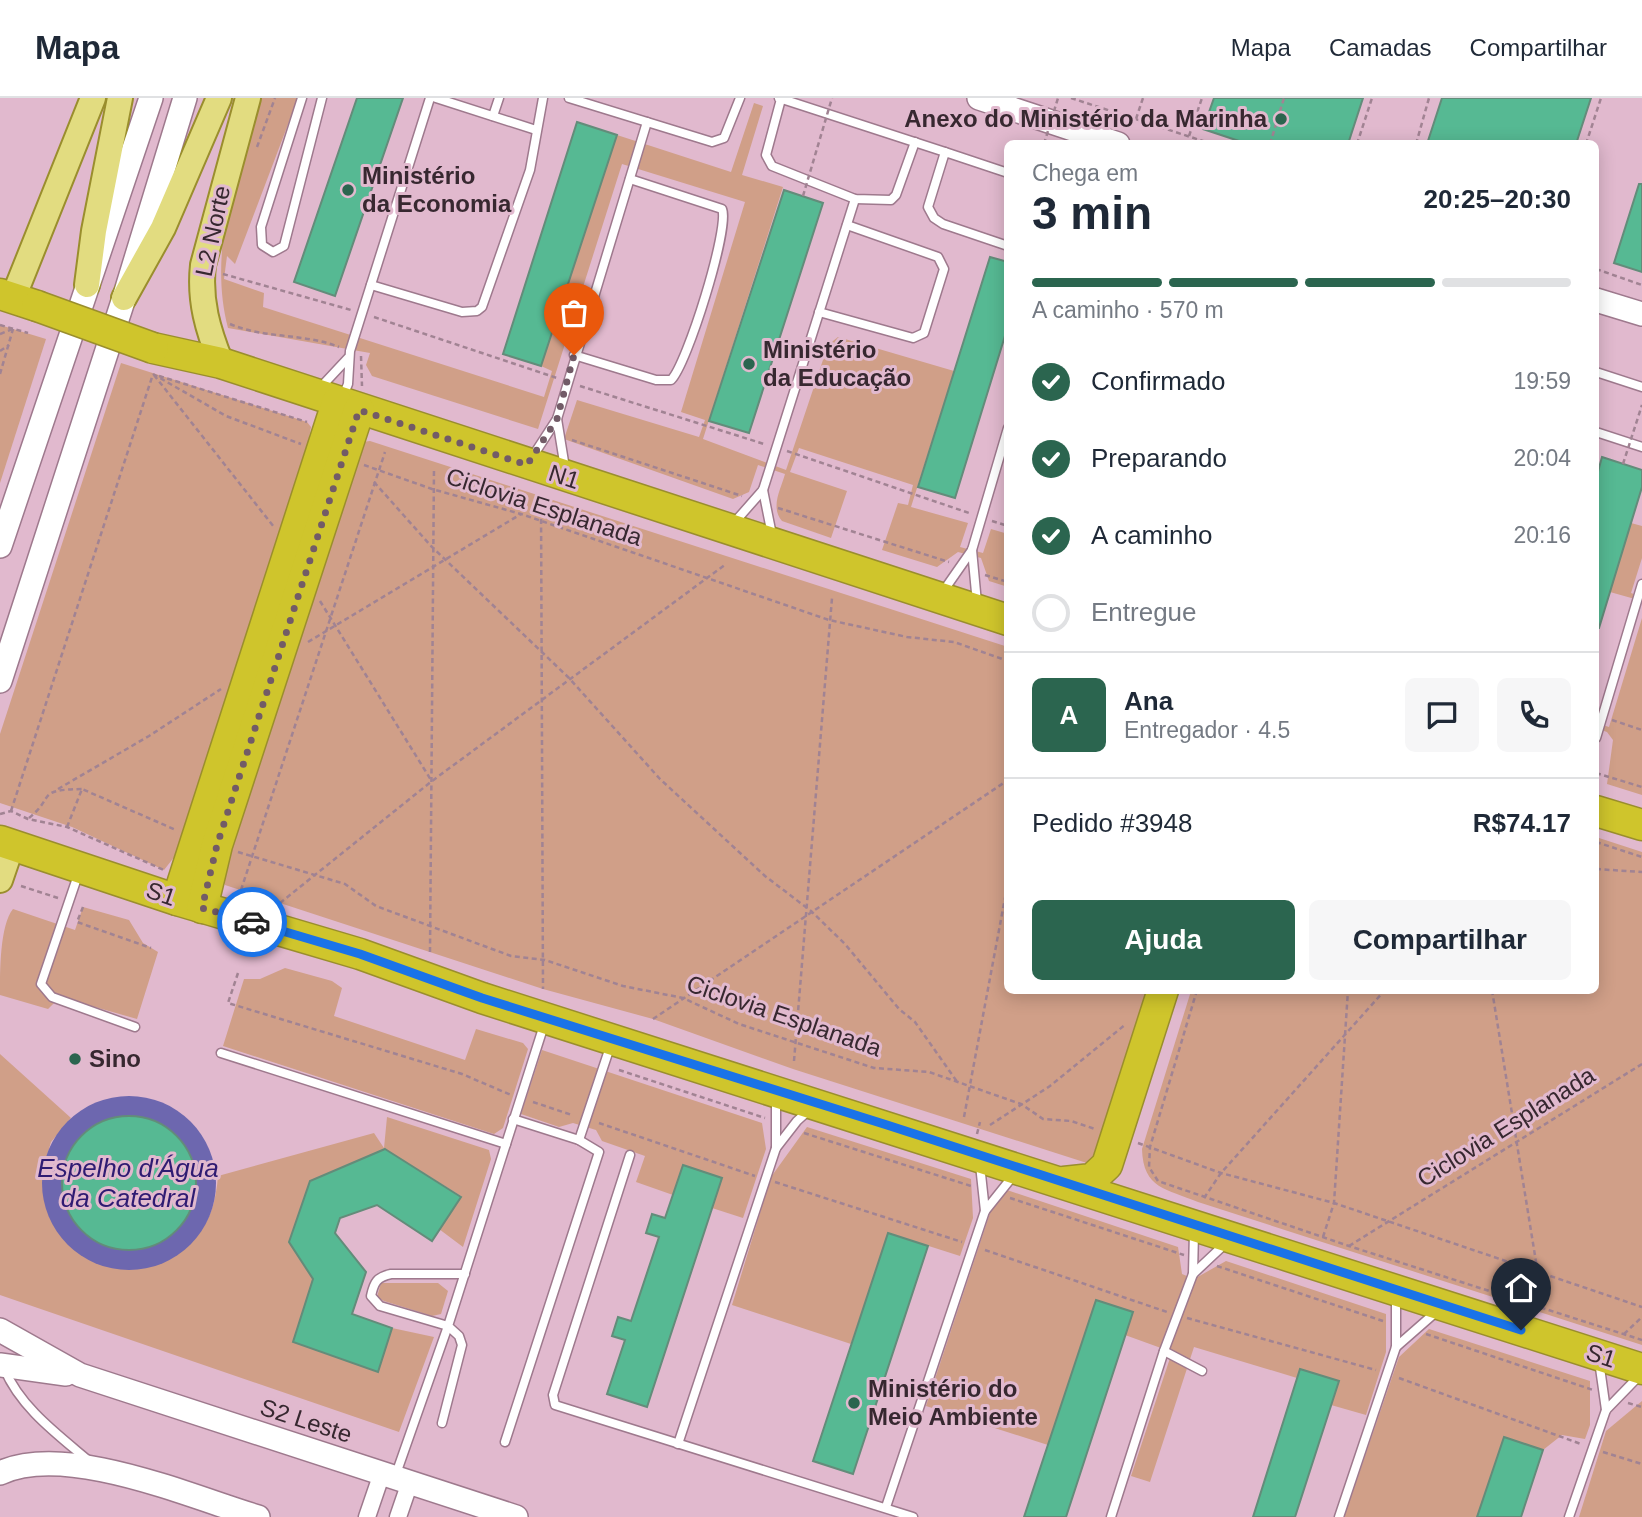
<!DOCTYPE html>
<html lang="pt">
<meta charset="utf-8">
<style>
body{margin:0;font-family:Helvetica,sans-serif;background:#f6f6f7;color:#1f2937;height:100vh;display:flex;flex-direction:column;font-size:26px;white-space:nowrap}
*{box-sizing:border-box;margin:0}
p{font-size:23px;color:#747a83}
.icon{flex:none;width:38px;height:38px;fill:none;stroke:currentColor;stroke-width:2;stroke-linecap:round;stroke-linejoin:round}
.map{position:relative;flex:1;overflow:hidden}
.panel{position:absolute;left:1004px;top:42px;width:595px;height:854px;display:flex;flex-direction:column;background:#fff;border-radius:10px;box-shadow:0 4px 18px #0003}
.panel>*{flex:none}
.pin{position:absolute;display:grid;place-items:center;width:60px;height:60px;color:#fff;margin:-72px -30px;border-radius:50% 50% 50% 0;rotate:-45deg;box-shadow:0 0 7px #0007}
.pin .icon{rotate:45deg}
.courier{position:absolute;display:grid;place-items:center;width:70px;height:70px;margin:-35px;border:5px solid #1a73e8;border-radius:50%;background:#fff;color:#222;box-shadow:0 2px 9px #0007}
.headline em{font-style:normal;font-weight:700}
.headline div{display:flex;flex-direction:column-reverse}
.headline{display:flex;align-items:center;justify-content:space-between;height:119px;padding:0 28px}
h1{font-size:46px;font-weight:700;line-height:52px}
.bar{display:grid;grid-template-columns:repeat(4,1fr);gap:10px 7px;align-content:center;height:84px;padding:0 28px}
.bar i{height:9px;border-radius:5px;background:#e0e1e3}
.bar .selected{background:#2b654f}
.bar p{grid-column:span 4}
.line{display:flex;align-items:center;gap:18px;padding:0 28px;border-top:2px solid #e0e1e3}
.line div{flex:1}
.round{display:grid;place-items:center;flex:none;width:74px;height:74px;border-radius:10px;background:#f6f6f7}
ol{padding:0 28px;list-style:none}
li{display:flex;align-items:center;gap:21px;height:77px}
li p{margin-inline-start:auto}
li .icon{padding:7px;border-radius:50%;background:#2b654f;color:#fff;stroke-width:4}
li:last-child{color:#747a83}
li i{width:38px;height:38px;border:4px solid #e0e1e3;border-radius:50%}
.action{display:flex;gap:14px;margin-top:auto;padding:14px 28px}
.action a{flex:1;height:80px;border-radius:10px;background:#2b654f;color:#fff;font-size:28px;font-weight:700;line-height:80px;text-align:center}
.action a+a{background:#f6f6f7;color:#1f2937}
header{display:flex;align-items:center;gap:42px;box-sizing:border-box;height:98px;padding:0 35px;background:#fff;border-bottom:2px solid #e0e1e3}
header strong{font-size:33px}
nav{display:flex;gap:38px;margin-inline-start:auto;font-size:24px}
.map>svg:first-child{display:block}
</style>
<header>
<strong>Mapa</strong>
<nav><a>Mapa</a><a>Camadas</a><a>Compartilhar</a></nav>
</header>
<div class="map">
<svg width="1642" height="1419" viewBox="0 0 1642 1419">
<rect width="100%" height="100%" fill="#e1b9ce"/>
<g fill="#d09f88">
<path d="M257 0H298L235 166 227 158 224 181 264 195 263 209 544 299 552 273 541 268 617 37 731 74 754 5 763 8 742 77 783 89 703 341 786 372 828 247 838 239 954 273 911 409 968 425 960 449 983 455 991 431 1008 436V489L989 483 981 460 958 454 937 469 882 452 898 405 908 407 913 387 799 350 790 374 847 393 831 440 782 423C770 409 781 391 785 376L758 367 749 394 733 401 564 341 577 302 699 339 705 322 681 314 745 104 622 66 538 331 372 278 366 267 370 255 228 230C208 154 236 74 257 0Z"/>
<path d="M0 227 46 241 0 385Z"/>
<path d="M121 265 307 324 311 329 301 385 196 707 175 758 164 772 72 729 0 705V636Z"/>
<path d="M370 343 1008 549V892L1153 893 1090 1066 793 971 653 921 543 891 225 787 221 778 362 344Z"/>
<path d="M1631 425 1642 428V460L1631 495 1642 499V503L1610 494Z"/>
<path d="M1642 520V697L1607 686 1613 642 1607 634 1596 630V625L1609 629Z"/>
<path d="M1596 739 1642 754V1247L1198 1104C1167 1091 1143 1091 1142 1051L1191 893 1596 892Z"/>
<path d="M83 809 129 822 143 845 158 854 137 921 60 899 48 911 0 897C0 872 0 827 13 811L75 832Z"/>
<path d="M285 870 332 883 342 890 334 918 465 962 476 931 523 945 528 951 503 1030 494 1036 223 948 244 881H260Z"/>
<path d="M542 952 762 1025 766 1051 743 1120 712 1110 722 1080 683 1068 673 1097 636 1084 645 1058 602 1043 596 1032 573 1025 559 1029 521 1016Z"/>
<path d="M0 956 71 1020 51 1044 41 1078 152 1167C195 1146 214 1129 218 1078L374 1035 384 1050 387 1019 489 1052 491 1061 463 1149 439 1131 461 1098 385 1051 310 1083 289 1144 313 1181 293 1244 378 1274 392 1230 434 1239 399 1334 0 1197Z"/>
<path d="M807 1029 971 1081 973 1120 960 1158 888 1135 851 1246 732 1207 771 1079Z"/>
<path d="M1007 1092 1178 1149 1182 1176 1194 1181 1226 1163 1386 1216V1254L1366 1317 1331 1307 1338 1283 1301 1271 1297 1280 1194 1249 1150 1384 1131 1378 1172 1254 1125 1237 1132 1214 1096 1202 1048 1347 926 1308 995 1100Z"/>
<path d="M381 1185H438L448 1193 441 1216 432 1218 384 1203 377 1199Z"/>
<path d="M1429 1231 1590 1283V1327L1585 1341 1562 1337 1543 1352 1504 1339 1477 1419H1344L1399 1259Z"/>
<path d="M1642 1303V1419H1579L1606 1333Z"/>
</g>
<circle fill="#6d67af" cx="129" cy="1085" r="87"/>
<g fill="#56b993" stroke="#638c7a" stroke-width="2">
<path d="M357 0H403L335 198 294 184Z"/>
<path d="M1214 0H1363L1348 46H1248L1203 31Z"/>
<path d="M1442 0H1591L1576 46H1427Z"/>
<path d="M577 24 617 37 541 268 503 256Z"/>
<path d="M1639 86H1642V174L1614 165Z"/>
<path d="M784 92 823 105 749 335 709 323Z"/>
<path d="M990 159 1008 164V228L955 400 918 389Z"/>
<path d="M1602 359 1642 372V389L1599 530H1596V381Z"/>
<circle cx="129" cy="1085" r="67"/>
<path d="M385 1051 461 1099 432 1143 377 1107 340 1120 335 1135 366 1174 352 1216 392 1230 378 1274 293 1244 313 1181 289 1144 310 1083Z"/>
<path d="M683 1067 722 1080 647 1309 607 1296 625 1242 612 1238 618 1219 631 1223 659 1139 646 1135 652 1116 665 1120Z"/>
<path d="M888 1135 928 1148 853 1376 813 1363Z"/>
<path d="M1096 1202 1133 1214 1066 1419H1024Z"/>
<path d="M1300 1271 1339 1283 1295 1419H1253Z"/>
<path d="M1504 1339 1543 1352 1521 1419H1477Z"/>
</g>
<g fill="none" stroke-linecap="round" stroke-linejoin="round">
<defs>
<g id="lane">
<path d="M302 0 261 129 262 147 273 154 284 148 322 0"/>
<path d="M436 0 536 32"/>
<path d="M569 0 712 44 724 40 740 0"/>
<path d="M779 0 945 54"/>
<path d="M781 1 766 57 772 68 855 101 891 102 896 97 915 44"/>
<path d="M493 18 499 0"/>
<path d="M1008 75 945 54 928 109 934 120 943 126 1008 148"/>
<path d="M371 187 462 214 477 213 482 209 530 72 543 0"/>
<path d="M819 214 913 240 924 235 944 171 938 159 847 127"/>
<path d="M574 257 656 282H671C687 267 730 129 722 111L630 81"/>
<path d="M1596 274 1642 289"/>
<path d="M319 291 348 260"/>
<path d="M343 298 348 286 350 253 430 0"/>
<path d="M557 321 565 370"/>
<path d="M1596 334 1642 349"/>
<path d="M531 361 557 321 647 24"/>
<path d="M763 392 772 437"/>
<path d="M733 426 763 392 855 101"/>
<path d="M972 452 977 505"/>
<path d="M942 495 972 452 1008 330"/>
<path d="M1596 640 1642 486"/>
<path d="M79 774 41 886 52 899 135 929"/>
<path d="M221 955 506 1046 544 927"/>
<path d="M776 1001V1050"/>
<path d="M579 1042 610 949"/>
<path d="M630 1057 553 1297 555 1307 913 1419"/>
<path d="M980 1067 985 1113"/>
<path d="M1193 1176 1226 1145"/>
<path d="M1396 1249 1436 1214"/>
<path d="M1164 1253 1202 1273"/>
<path d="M1599 1263 1606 1312"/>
<path d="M4 1270C20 1309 57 1336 89 1363"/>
<path d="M442 1325 462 1247 459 1238 448 1228 506 1046"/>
<path d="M505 1344 599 1054 579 1042 513 1021"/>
<path d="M678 1346 776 1050 797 1023 808 1013"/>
<path d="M396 1376 448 1228 380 1208 371 1198C374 1184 377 1179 391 1176H465"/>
<path d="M886 1409 985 1113 1013 1078"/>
<path d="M1111 1419 1164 1253 1193 1176 1194 1134"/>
<path d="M1339 1419 1396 1249V1197"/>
<path d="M1569 1419 1606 1312 1640 1277"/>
</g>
<g id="street">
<path d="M367 1419 382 1375"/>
<path d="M398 1419 410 1384"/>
</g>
<g id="secondary">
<path d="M979 0 1118 46"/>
<path d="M1596 202 1642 216"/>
<path d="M0 448 151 0"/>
<path d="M0 583 124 200 185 0"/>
<path d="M0 1232 80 1277 516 1419"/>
<path d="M0 1267 66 1276"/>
<path d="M0 1375C66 1344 191 1399 258 1419"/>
</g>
<g id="primary">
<path d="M87 187 94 133 120 0"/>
<path d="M13 200 93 0"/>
<path d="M124 200 163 130 219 0"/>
<path d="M221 265C208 232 199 203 203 167L248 0"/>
<path d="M0 782 12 747"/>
</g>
<g id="highway">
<path d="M0 196 37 208"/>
<path d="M153 250 221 265 1008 522"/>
<path d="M1596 713 1642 727"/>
<path d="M0 743 177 802 360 856 482 900 1642 1271"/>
<path d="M177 802 337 305"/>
<path d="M202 810 217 747 359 312"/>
<path d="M1064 1084 1092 1081 1107 1067 1163 892"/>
</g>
</defs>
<use href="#lane" stroke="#9e798d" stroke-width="11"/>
<use href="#street" stroke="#9e798d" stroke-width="19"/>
<use href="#secondary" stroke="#9e798d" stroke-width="26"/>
<use href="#primary" stroke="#9a8e2d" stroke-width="28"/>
<use href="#highway" stroke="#9a8e2d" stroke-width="33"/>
<g stroke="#a18393" stroke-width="2.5" stroke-dasharray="5 3.5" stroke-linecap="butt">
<path d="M1071 0 1212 46"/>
<path d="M1136 21 1143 0"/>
<path d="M1189 38 1202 0"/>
<path d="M1270 46 1284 0"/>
<path d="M1357 46 1372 0"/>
<path d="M1416 46 1429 0"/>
<path d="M1586 46 1601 0"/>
<path d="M257 49 275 0"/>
<path d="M1596 171 1642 187"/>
<path d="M223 176 351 212"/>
<path d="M374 219 557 280"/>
<path d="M230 226C265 241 304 235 339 249"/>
<path d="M0 227 28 235"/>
<path d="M0 236 13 231"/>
<path d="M0 253 9 247"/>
<path d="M361 258 362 288"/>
<path d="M0 276 13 231"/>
<path d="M153 276 226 318 301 346"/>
<path d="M154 277 274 429"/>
<path d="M159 278 307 324"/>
<path d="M580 288 764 346"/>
<path d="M572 342 742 398"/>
<path d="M787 353 969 415"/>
<path d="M364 367 432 391 521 416 829 522 907 539 954 544 1008 563"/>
<path d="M374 384 431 448 569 580 660 681 765 778 811 813 845 846 899 911 915 924 958 985"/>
<path d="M541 404 543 891"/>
<path d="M778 410 949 464"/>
<path d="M992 423 1008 428"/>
<path d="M985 477 1008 484"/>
<path d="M320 503 431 682"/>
<path d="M308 544 521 416"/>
<path d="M1612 622 1642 632"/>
<path d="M1596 675 1642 689"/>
<path d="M58 691 149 638 221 591"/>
<path d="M11 713 153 276"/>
<path d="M0 716 11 713 28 721 67 729 164 772"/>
<path d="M29 720C56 698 35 692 82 691"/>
<path d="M67 729 82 691 176 732"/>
<path d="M1596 744 1642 759"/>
<path d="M238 754 345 786 376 808 511 858 545 862 623 888 683 900 739 926 874 970 929 974 1021 1006 1043 1021 1071 1023 1095 1031"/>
<path d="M1596 771 1642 774"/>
<path d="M21 788 58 800"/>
<path d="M241 792 385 354"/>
<path d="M280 805 432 683 726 466"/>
<path d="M83 809 77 824 151 850"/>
<path d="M430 854 434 370"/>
<path d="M238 875 228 905 462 976 511 997"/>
<path d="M1197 892 1150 1049 1149 1069 1158 1083 1349 1148 1642 1242"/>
<path d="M1492 892 1543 1207"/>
<path d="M653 921 1008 682"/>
<path d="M794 963 832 500"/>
<path d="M619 972 765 1020"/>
<path d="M533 1004 572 1017"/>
<path d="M964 1019 1008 784"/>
<path d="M599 1025 755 1078"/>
<path d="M990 1027 1050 988 1126 926"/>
<path d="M804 1035 971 1088"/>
<path d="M977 1036 980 1024"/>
<path d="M1138 1045 1221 1075 1334 1105 1642 1209"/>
<path d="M775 1084 962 1144"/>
<path d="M1010 1100 1184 1157"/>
<path d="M1204 1100 1221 1075 1385 892"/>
<path d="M1323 1139 1334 1105 1348 892"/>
<path d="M1349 1148 1642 966"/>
<path d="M985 1152 1167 1214"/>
<path d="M1217 1168 1383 1223"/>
<path d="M1187 1220 1376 1272"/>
<path d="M1426 1236 1593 1292"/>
<path d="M1624 1236 1642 1219"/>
<path d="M1399 1280 1581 1346"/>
<path d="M1628 1305 1642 1309"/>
<path d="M1603 1354 1642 1366"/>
</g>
<use href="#lane" stroke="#fff" stroke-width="8"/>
<use href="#street" stroke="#fff" stroke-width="16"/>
<use href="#secondary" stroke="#fff" stroke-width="23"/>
<use href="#primary" stroke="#e2dc80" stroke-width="24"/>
<use href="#highway" stroke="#cfc52c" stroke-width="30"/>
<defs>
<path id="highway-bridge" d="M37 208 153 250"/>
</defs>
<use href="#highway-bridge" stroke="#9a8e2d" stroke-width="33" stroke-linecap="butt"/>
<g stroke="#a18393" stroke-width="2.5" stroke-dasharray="5 3.5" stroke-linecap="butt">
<path d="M1044 46 1058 0"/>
<path d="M803 98 832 0"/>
<path d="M1623 366 1642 307"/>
</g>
<use href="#highway-bridge" stroke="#cfc52c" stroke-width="30"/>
</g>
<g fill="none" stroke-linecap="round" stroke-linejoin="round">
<path stroke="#725b67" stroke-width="7" stroke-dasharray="0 12.6" d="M252 824 202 810 217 747 359 312 527 367 557 321 574 257"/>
<path stroke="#1a73e8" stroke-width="9" d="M252 824 360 856 482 900 887 1027 1521 1232"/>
</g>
<g fill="#2b654f" stroke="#e1b9ce" stroke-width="2.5">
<circle cx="1281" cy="21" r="7"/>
<circle cx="348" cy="92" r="7"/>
<circle cx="749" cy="266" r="7"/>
<circle cx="75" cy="961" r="7"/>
<circle cx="854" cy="1305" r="7"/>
</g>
<g text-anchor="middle" stroke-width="6" stroke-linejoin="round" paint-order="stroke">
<g font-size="24" font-weight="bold" fill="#372830" stroke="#e1b9ce" text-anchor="start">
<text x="1267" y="29" text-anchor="end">Anexo do Ministério da Marinha</text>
<text x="362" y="86">Ministério<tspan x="362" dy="28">da Economia</tspan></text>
<text x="763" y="260">Ministério<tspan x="763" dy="28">da Educação</tspan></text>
<text x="89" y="969">Sino</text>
<text x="868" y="1299">Ministério do<tspan x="868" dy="28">Meio Ambiente</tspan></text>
</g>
<g font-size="24" fill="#372830" stroke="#e1b9ce">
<text transform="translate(213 133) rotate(-78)" y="8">L2 Norte</text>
<text transform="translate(564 379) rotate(18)" y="8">N1</text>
<text transform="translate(544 409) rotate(18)" y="8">Ciclovia Esplanada</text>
<text transform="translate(161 796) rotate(19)" y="8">S1</text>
<text transform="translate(784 918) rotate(19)" y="8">Ciclovia Esplanada</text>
<text transform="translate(1506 1029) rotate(-32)" y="8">Ciclovia Esplanada</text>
<text transform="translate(1601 1258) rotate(18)" y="8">S1</text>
<text transform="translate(306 1323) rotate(18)" y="8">S2 Leste</text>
</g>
<g font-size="26" font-style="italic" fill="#2f1b72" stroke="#e1b9ce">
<text x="128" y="1079">Espelho d'Água<tspan x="128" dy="30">da Catedral</tspan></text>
</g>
</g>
</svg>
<div class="pin" style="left:574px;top:257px;background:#ea580c"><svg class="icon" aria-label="bag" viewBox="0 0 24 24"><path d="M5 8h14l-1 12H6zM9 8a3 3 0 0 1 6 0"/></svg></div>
<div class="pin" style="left:1521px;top:1232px;background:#1f2937"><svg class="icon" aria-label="home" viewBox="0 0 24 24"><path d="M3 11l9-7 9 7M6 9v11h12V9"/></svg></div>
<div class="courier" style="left:252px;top:824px"><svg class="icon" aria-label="car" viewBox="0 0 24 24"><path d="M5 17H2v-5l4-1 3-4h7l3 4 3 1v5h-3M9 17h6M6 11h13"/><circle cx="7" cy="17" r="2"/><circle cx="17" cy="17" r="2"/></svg></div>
<section class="panel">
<div class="headline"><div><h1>3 min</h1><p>Chega em</p></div><em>20:25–20:30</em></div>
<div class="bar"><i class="selected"></i><i class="selected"></i><i class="selected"></i><i></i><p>A caminho · 570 m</p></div>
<ol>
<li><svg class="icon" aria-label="check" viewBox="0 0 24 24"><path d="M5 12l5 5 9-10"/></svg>Confirmado<p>19:59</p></li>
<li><svg class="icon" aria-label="check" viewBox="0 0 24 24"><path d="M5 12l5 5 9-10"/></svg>Preparando<p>20:04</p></li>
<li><svg class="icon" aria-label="check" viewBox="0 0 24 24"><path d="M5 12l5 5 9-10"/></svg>A caminho<p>20:16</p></li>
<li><i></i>Entregue</li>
</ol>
<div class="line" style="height:126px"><b class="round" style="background:#2b654f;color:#fff">A</b><div><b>Ana</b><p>Entregador · 4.5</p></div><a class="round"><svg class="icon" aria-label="chat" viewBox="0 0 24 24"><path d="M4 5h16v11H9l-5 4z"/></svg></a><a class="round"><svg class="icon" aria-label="phone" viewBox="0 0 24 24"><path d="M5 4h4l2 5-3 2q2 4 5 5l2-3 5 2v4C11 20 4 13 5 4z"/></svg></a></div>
<div class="line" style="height:91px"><div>Pedido #3948</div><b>R$74.17</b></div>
<div class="action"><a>Ajuda</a><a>Compartilhar</a></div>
</section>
</div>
